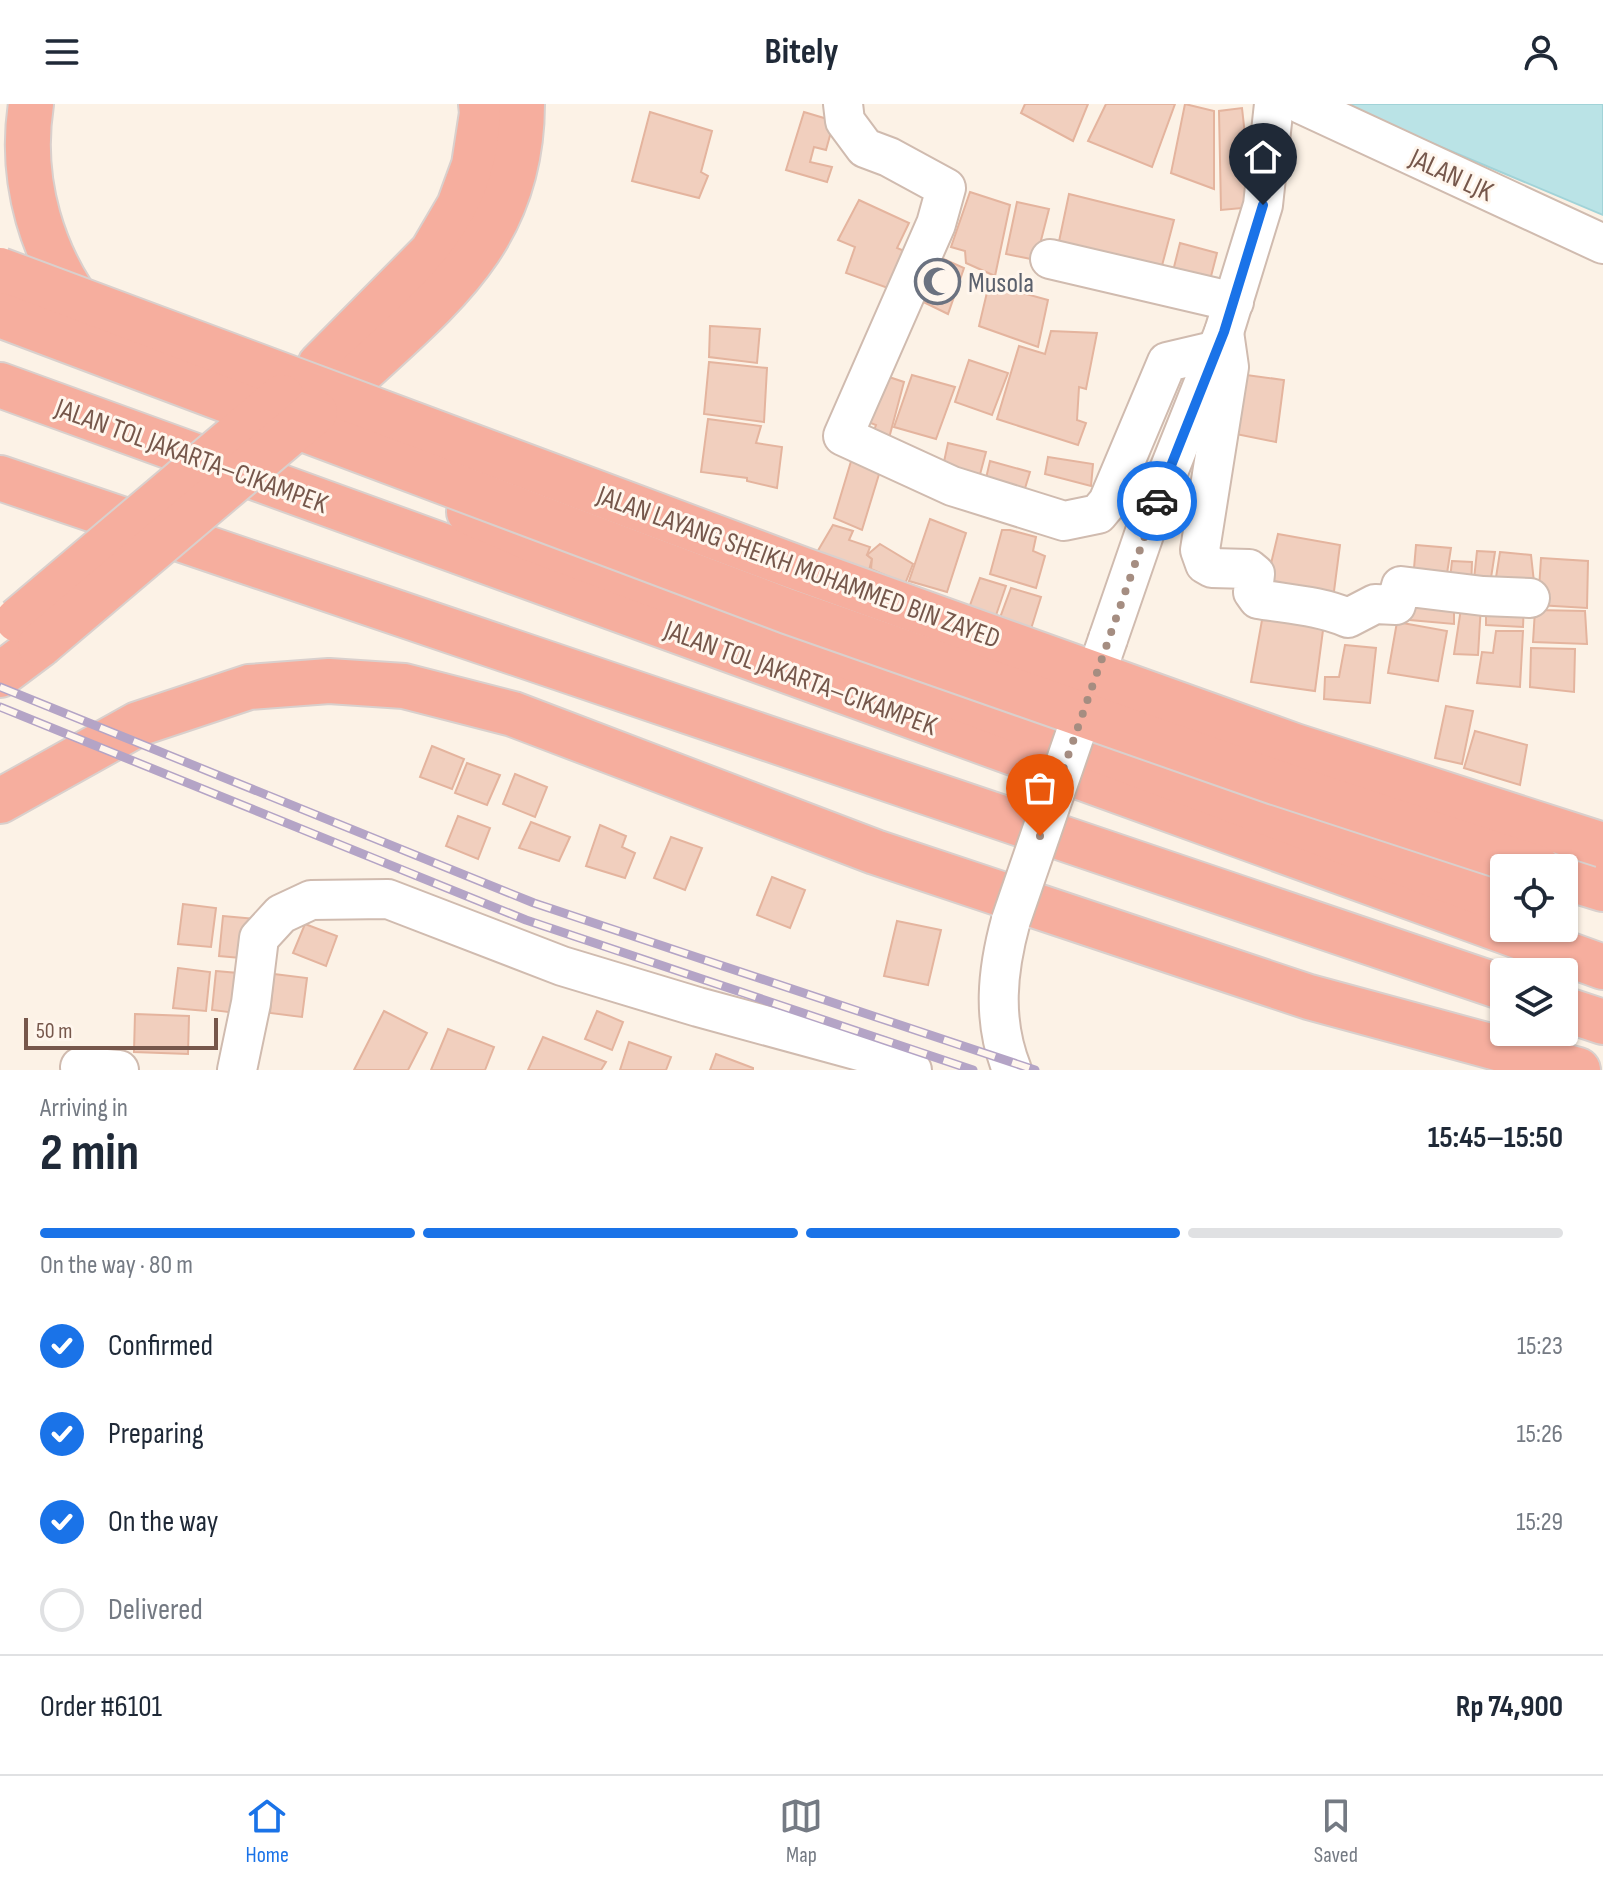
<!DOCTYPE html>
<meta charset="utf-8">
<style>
body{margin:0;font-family:"Sofia Sans Condensed",sans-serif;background:#f6f6f7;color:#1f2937;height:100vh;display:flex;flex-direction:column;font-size:30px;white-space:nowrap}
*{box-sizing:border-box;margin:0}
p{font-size:26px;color:#747a83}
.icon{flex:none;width:44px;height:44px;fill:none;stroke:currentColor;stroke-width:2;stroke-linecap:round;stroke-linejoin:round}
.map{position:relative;height:966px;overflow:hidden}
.sheet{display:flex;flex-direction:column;background:#fff;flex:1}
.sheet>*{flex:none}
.controls{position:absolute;left:1490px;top:750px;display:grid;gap:16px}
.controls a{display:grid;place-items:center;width:88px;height:88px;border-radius:8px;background:#fff;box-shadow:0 2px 6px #0004;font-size:40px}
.scale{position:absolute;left:24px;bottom:20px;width:194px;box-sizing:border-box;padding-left:8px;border:4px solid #76574b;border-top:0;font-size:22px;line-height:28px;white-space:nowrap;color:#76574b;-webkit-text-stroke:6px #fff6ed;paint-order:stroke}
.pin{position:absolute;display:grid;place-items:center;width:68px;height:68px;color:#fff;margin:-82px -34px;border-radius:50% 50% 50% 0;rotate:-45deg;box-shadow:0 0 8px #0007}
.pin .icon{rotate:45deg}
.courier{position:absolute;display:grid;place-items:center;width:80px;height:80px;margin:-40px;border:6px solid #1a73e8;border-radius:50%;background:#fff;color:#222;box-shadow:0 2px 10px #0007}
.headline em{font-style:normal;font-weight:700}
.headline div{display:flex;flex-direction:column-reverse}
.headline{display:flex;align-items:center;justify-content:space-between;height:136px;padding:0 40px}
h1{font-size:52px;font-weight:700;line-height:60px}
.bar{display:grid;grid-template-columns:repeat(4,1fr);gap:12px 8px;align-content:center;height:96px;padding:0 40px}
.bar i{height:10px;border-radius:6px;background:#e0e1e3}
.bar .selected{background:#1a73e8}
.bar p{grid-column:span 4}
.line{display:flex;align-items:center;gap:20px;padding:0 40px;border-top:2px solid #e0e1e3}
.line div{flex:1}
ol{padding:0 40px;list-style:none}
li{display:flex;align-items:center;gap:24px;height:88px}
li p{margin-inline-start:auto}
li .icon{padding:8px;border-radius:50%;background:#1a73e8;color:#fff;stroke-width:4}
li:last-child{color:#747a83}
li i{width:44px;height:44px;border:4px solid #e0e1e3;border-radius:50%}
header{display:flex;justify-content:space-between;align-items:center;height:104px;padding:0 40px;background:#fff;font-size:36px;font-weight:700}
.menu{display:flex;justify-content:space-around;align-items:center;height:112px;border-top:2px solid #e0e1e3;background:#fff;font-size:22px;color:#747a83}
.menu a{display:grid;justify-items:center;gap:4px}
.menu .selected{color:#1a73e8}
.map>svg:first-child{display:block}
</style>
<header><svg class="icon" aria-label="menu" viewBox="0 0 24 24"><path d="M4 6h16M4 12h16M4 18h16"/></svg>Bitely<svg class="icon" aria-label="person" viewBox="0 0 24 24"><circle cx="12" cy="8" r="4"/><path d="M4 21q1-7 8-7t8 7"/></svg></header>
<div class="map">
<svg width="1603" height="966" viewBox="0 0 1603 966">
<rect width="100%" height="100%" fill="#fcf2e6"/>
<path fill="#bae3e6" stroke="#a1d3d8" stroke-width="2" d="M1339 0H1603V111Z"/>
<g fill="#f1cfbe" stroke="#e4b49e" stroke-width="2">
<path d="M1025 0H1088L1073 37 1021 9Z"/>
<path d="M1106 0H1175L1152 63 1088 37Z"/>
<path d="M1185 0 1214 7V85L1171 69Z"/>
<path d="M1242 4 1253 103 1221 106 1219 7Z"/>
<path d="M650 8 712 27 701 68 708 72 699 94 632 77Z"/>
<path d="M804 8 834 17 826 46 814 43 810 58 832 63 827 78 786 66Z"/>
<path d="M970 88 1010 101 995 172 966 159 965 147 951 143Z"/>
<path d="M1069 90 1174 116 1159 173 1057 147Z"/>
<path d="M859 96 909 119 897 144 914 151 899 188 846 169 855 143 838 136Z"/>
<path d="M1017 98 1049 105 1036 156 1006 150Z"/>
<path d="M1180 139 1217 149 1208 184 1171 175Z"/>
<path d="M928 148 964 164 948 210 909 191Z"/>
<path d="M989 180 1048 196 1038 243 979 222Z"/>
<path d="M710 222 760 225 757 259 709 253Z"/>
<path d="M1051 227 1097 229 1086 285 1079 283 1077 316 1086 319 1078 341 997 315 1019 242 1045 250Z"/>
<path d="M969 256 1008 269 992 311 955 298Z"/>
<path d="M709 258 767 264 764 318 704 310Z"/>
<path d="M874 268 904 278 888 338 871 334 876 321 858 314Z"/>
<path d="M1239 270 1284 276 1276 338 1226 328Z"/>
<path d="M912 271 955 283 936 335 894 323Z"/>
<path d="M708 315 761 322 756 339 782 343 777 384 747 377V374L701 368Z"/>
<path d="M948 339 986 348 978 378 942 367Z"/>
<path d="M855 344 884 354 862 426 834 414Z"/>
<path d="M1048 353 1093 360 1091 382 1045 370Z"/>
<path d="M990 357 1030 368 1022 394 984 383Z"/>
<path d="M930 415 966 429 947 488 909 477Z"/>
<path d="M833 421 853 427 849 436 870 443 867 451 872 455 866 477 813 455Z"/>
<path d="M1002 426H1010L1036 433 1033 447 1045 452 1036 484 990 470Z"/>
<path d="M1278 430 1340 441 1333 495 1265 485Z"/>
<path d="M880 440 913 460 905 480 871 465 872 455 867 451Z"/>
<path d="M1416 441 1451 444 1445 482 1413 476Z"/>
<path d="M1477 447 1495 448 1489 487 1473 485Z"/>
<path d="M1500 448 1531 451 1535 487 1494 486Z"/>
<path d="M1541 454 1588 457 1587 504 1538 501Z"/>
<path d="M1452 457 1472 458 1471 486 1449 484Z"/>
<path d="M980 474 1006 482 992 523 966 512Z"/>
<path d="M1011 484 1041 493 1026 541 994 530Z"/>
<path d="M1411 487 1454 493V520L1410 516Z"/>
<path d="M1486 496 1524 498 1523 523 1486 521Z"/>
<path d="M1462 498 1481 501 1478 551 1454 550Z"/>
<path d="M1280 503 1325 511 1315 587 1251 578 1262 516 1278 517Z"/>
<path d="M1535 506 1585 507 1587 540 1533 538Z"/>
<path d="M1397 518 1447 527 1438 577 1388 569Z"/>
<path d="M1496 527H1523L1520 583 1477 579 1482 548 1493 549Z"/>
<path d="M1345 541 1376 544 1370 599 1324 595 1325 573H1339Z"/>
<path d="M1531 544 1575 545 1574 588 1530 583Z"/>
<path d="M1446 602 1473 607 1462 660 1435 654Z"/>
<path d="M1475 627 1527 641 1520 681 1464 664Z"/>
<path d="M432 642 464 655 452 685 420 673Z"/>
<path d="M467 659 500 671 487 701 455 689Z"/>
<path d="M515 670 547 683 535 713 503 700Z"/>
<path d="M458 712 490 724 478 755 446 742Z"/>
<path d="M531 718 570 733 559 757 519 744Z"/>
<path d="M600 721 626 732 622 743 635 749 625 774 586 762Z"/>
<path d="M671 733 702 744 685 786 654 774Z"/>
<path d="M772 773 805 786 790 824 757 811Z"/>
<path d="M183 800 216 804 211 843 178 840Z"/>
<path d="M223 812 256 815 252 855 219 852Z"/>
<path d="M897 817 941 826 928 881 884 872Z"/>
<path d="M305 820 337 832 326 862 293 849Z"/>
<path d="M178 864 210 868 206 907 173 904Z"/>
<path d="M216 867 249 870 244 910 212 906Z"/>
<path d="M274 870 307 874 302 913 270 909Z"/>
<path d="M384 907 427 929 408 966H354Z"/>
<path d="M597 907 623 918 612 946 585 935Z"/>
<path d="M135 910 189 912 188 950 134 948Z"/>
<path d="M448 925 494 943 485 966H431Z"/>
<path d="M543 933 606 958 601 966H528Z"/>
<path d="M629 938 671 953 666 966H620Z"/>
<path d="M716 950 753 964V966H710Z"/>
</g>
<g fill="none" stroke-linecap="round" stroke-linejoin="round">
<defs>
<g id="minor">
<path d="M843 0 845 17 865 44 889 53 946 84 936 120 843 332 952 382 1064 417 1098 410 1108 398 1167 258 1218 246"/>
<path d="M1301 0 1603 140"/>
<path d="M1050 155 1234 198"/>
<path d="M1224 228 1229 263 1200 446 1205 460 1212 464 1249 465 1255 470 1253 488 1258 495C1288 500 1321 502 1348 514L1375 500 1396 501 1401 482 1483 492 1530 494"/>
<path d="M1108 535 1149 416 1224 228 1263 101 1274 0"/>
<path d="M1011 816C997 867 992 916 1012 966"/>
<path d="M80 963 119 966"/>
<path d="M237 966 251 899 259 834 281 810 311 796 388 795 562 862 698 903 878 952 912 966"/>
</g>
<g id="highway">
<path d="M31 0C19 77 42 154 90 214"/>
<path d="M320 261 432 148 459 102 474 61 482 9 481 0"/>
<path d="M0 281 1603 863"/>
<path d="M342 286C434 199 522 140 522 0"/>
<path d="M0 374 1504 884"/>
<path d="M469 408 534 436 1504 797"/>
<path d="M0 571 40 541"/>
<path d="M0 697 138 620 249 583 329 577 404 582 513 610 875 748 1309 893 1578 966"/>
<path d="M1564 773 1603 785"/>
<path d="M1564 905 1603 918"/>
</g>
</defs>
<use href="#minor" stroke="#d0bbaf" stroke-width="42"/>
<use href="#highway" stroke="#d9d0cd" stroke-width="48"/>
<use href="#minor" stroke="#fff" stroke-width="38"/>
<use href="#highway" stroke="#f6ae9e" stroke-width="44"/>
<defs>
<g id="rail">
<path d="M0 583 534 799 1035 966"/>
<path d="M0 603 526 816 973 966"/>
</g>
</defs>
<use href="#rail" stroke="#b4a4c6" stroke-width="9"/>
<use href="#rail" stroke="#fff6ed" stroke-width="6" stroke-dasharray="18" stroke-linecap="butt"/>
<defs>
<path id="minor-bridge" d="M1011 816 1108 535"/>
<g id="highway-bridge">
<path d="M0 166 801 465 1295 642 1603 741"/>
<path d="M0 211 787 507 1275 678 1538 764"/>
<path d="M18 516 282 293"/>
<path d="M40 541 315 308"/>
</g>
</defs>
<use href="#minor-bridge" stroke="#d0bbaf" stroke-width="42" stroke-linecap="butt"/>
<use href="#highway-bridge" stroke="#d9d0cd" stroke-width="48" stroke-linecap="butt"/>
<use href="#minor-bridge" stroke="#fff" stroke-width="38"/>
<use href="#highway-bridge" stroke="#f6ae9e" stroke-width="44"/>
</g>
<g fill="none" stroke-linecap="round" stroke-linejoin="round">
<path stroke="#a58d81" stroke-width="8" stroke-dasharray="0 14.4" d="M1040 732 1157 397"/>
<path stroke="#1a73e8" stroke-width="10" d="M1157 397 1224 228 1263 101"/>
</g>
<defs>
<symbol id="mosque-ring" viewBox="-11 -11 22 22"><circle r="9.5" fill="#fff6ed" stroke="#6b7280" stroke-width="1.5"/><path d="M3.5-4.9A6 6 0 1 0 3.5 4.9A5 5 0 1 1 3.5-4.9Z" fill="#6b7280"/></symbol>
</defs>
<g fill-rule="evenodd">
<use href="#mosque-ring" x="912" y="152" width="51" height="51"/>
</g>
<g text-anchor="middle" stroke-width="6" stroke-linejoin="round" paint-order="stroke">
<g font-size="28" fill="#76574b" stroke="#fff6ed">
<text transform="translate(1452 70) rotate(25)" y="10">JALAN LJK</text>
<text transform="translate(192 351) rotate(20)" y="10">JALAN TOL JAKARTA–CIKAMPEK</text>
<text transform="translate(799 462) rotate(20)" y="10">JALAN LAYANG SHEIKH MOHAMMED BIN ZAYED</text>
<text transform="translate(801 573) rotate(20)" y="10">JALAN TOL JAKARTA–CIKAMPEK</text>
</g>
<g font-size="28" fill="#5b616d" stroke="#fff6ed" text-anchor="start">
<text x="968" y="188">Musola</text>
</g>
</g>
</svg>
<div class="controls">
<a><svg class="icon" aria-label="locate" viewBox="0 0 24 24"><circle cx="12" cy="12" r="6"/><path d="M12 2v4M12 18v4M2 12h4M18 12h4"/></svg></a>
<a><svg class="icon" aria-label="layers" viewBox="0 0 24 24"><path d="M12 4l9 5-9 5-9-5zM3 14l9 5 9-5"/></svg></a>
</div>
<div class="scale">50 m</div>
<div class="pin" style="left:1040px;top:732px;background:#ea580c"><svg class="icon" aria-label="bag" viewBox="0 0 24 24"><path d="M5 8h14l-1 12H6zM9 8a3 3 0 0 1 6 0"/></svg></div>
<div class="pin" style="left:1263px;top:101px;background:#1f2937"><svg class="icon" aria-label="home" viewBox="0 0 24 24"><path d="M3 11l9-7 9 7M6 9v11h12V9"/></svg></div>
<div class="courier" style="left:1157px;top:397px"><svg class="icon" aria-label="car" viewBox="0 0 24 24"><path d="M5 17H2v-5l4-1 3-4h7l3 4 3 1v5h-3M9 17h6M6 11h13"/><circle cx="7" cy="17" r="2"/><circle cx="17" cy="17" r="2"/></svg></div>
</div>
<section class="sheet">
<div class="headline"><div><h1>2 min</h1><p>Arriving in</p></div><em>15:45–15:50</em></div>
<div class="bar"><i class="selected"></i><i class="selected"></i><i class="selected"></i><i></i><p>On the way · 80 m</p></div>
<ol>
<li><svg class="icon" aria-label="check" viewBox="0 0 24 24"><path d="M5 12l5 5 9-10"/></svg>Confirmed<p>15:23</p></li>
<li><svg class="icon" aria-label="check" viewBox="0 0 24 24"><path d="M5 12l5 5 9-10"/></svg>Preparing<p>15:26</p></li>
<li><svg class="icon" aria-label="check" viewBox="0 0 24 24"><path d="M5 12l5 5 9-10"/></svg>On the way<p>15:29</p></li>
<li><i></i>Delivered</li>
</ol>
<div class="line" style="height:104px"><div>Order #6101</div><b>Rp 74,900</b></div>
</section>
<nav class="menu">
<a class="selected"><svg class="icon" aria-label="home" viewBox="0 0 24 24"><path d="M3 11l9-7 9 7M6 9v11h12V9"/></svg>Home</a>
<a><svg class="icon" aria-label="map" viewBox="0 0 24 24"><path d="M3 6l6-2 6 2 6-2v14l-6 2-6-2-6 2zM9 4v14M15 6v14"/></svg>Map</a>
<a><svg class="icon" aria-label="saved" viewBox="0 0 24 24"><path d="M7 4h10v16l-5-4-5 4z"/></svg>Saved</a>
</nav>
